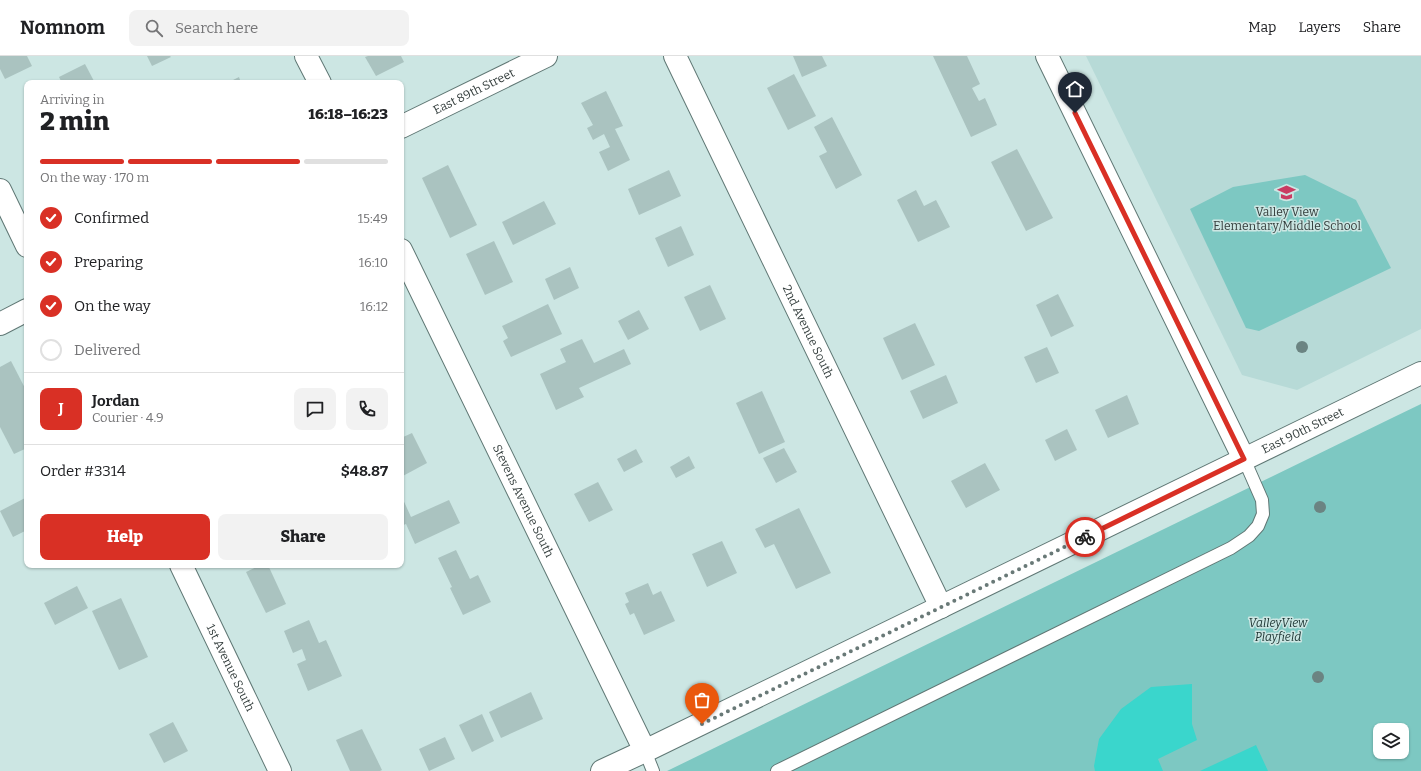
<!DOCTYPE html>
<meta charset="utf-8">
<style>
body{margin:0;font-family:Bitter,serif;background:#f2f2f2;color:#202124;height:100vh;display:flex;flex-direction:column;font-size:15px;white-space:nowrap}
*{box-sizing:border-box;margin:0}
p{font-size:13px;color:#757577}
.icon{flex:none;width:22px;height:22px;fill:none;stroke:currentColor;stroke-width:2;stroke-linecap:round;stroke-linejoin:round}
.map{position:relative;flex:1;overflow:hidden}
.drawer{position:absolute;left:24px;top:24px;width:380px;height:488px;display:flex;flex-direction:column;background:#fff;border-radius:8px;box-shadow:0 1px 3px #0004}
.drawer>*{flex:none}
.controls{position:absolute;left:1373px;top:667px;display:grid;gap:8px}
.controls a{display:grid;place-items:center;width:36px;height:36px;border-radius:8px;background:#fff;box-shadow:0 1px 3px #0004;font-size:20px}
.pin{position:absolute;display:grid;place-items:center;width:34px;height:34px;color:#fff;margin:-41px -17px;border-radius:50% 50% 50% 0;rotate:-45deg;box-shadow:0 0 4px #0007}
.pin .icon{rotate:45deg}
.courier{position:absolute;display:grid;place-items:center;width:40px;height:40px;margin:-20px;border:3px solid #d93025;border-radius:50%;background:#fff;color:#222;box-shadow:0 1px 5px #0007}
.head em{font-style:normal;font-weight:800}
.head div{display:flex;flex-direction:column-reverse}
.head{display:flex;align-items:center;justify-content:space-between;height:68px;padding:0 16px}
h1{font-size:26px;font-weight:800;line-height:30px}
.bar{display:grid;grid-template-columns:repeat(4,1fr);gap:6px 4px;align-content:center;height:48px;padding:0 16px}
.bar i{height:5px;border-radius:3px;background:#e0e0e0}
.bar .on{background:#d93025}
.bar p{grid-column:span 4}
.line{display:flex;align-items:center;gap:10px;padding:0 16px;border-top:1px solid #e0e0e0}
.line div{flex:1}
.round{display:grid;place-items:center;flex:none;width:42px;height:42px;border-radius:8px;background:#f2f2f2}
ol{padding:0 16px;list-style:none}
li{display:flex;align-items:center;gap:12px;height:44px}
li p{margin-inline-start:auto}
li .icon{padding:4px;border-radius:50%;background:#d93025;color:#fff;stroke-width:4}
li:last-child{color:#757577}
li i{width:22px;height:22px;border:2px solid #e0e0e0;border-radius:50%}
.primary-button{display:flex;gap:8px;margin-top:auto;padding:8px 16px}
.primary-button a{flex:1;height:46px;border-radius:8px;background:#d93025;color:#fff;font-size:16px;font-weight:800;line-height:46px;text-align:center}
.primary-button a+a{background:#f2f2f2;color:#202124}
header{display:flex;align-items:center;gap:24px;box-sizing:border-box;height:56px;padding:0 20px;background:#fff;border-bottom:1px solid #e0e0e0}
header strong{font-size:19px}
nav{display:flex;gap:22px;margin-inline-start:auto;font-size:14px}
.search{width:280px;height:36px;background:#f2f2f2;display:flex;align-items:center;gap:10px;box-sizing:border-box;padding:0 14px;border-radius:8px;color:#757577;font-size:15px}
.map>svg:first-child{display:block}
</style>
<header>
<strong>Nomnom</strong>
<div class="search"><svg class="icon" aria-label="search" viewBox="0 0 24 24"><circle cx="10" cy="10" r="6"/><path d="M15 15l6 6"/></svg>Search here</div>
<nav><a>Map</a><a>Layers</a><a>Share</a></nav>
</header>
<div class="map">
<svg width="1421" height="715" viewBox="0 0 1421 715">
<rect width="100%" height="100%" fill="#cce6e3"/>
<path fill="#b7dad7" d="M1086 0H1421V273L1297 334 1242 319Z"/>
<g fill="#7dc8c2" fill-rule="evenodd">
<path d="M1305 119 1356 144 1391 212 1259 275 1246 272 1190 153 1233 131Z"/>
<path d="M1421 348V715H667L1392 362ZM1380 674H1402V696H1380Z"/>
</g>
<g fill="#3ad6cc">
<path d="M1192 628V668L1197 684 1158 703 1163 715H1095L1094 710 1099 683 1121 653 1151 631Z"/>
<path d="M1256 689 1268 715H1200Z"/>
</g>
<g fill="#aac3c0">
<path d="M0 0H27L32 10 5 23 0 13Z"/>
<path d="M147 0H170L171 1 152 10Z"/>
<path d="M368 0H401L404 6 376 20 365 1Z"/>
<path d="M793 0H822L827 10 802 21Z"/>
<path d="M933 0H967L980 28 972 32 979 45 985 42 997 69 971 81Z"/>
<path d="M85 8 95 27H62L59 21Z"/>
<path d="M794 18 816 60 788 74 767 32Z"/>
<path d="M239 21 241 27H227Z"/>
<path d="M606 35 623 70 615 73 630 104 608 115 599 96 610 91 604 78 593 84 587 72 593 69 581 47Z"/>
<path d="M832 61 862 119 836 133 819 100 827 96 814 71Z"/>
<path d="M1017 93 1053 162 1026 175 991 106Z"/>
<path d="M448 109 477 169 450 182 422 122Z"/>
<path d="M669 114 681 140 639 159 628 133Z"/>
<path d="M916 134 924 150 936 144 950 171 918 186 897 144Z"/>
<path d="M544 145 556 168 513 189 502 166Z"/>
<path d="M681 170 694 199 668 211 655 182Z"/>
<path d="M494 185 513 226 485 239 466 198Z"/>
<path d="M570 211 579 232 554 244 545 223Z"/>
<path d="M710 229 726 263 700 275 684 241Z"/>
<path d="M1058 238 1074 270 1051 281 1036 249Z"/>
<path d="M548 248 562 278 511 301 503 285 508 282 502 270Z"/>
<path d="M639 254 649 273 628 284 618 265Z"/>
<path d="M915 267 935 309 902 324 883 282Z"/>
<path d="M582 283 594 307 624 293 631 308 579 332 584 341 556 354 540 318 566 306 560 293Z"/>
<path d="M1047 291 1059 317 1036 327 1024 301Z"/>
<path d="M11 305 27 336V392L14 398 0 371V311Z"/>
<path d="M946 319 958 347 923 363 910 335Z"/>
<path d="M762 335 785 386 759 398 736 347Z"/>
<path d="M1127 339 1139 368 1108 382 1095 354Z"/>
<path d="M1067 373 1077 394 1055 405 1045 384Z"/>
<path d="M412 377 427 407 401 421V382Z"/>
<path d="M784 392 797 416 776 427 763 402Z"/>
<path d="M636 393 643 406 624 416 617 403Z"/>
<path d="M689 400 695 412 676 422 670 411Z"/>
<path d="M985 407 1000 434 966 452 951 425Z"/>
<path d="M598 426 613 454 589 466 574 438Z"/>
<path d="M401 439 411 461 449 444 460 467 415 488 406 468 401 470Z"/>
<path d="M27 441V474L13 481 0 455Z"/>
<path d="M799 452 831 517 796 533 774 488 765 492 755 473Z"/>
<path d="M722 485 737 517 707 531 692 498Z"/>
<path d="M456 494 470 523 478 519 491 546 463 559 450 532 452 531 438 502Z"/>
<path d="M261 509H268L286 548 266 557 246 516Z"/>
<path d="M648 527 653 539 661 535 675 565 644 579 634 557 630 559 625 548 629 546 625 537Z"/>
<path d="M77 530 88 552 55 569 44 547Z"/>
<path d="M121 542 148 601 119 614 92 555Z"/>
<path d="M309 564 319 587 326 584 342 620 308 635 297 608 306 604 302 593 293 597 284 575Z"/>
<path d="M531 636 543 663 501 682 489 656Z"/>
<path d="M482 658 494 685 472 696 459 669Z"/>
<path d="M173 666 188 695 164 707 149 678Z"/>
<path d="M362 673 382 714 380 715H350L336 684Z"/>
<path d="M445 681 455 703 429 715 419 693Z"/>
</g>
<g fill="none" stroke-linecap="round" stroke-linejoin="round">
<defs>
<g id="service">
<path d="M645 695 653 715"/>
<path d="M777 715 1231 492 1249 480 1258 470 1263 458 1262 444 1244 403"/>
</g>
<g id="minor">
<path d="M306 0 320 27"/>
<path id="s1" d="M675 0 941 551"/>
<path d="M1047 0 1244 403"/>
<path id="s2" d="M401 71 546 0"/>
<path d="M0 134 27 190"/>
<path id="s3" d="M401 194 645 695"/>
<path d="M0 268 27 254"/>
<path id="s4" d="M181 509 280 715"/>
</g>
<g id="tertiary">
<path id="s5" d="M602 715 645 695 1421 317"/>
</g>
</defs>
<use href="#service" stroke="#607875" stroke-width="14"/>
<use href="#minor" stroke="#607875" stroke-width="24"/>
<use href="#tertiary" stroke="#607875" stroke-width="24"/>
<use href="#service" stroke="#fff" stroke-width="12"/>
<use href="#minor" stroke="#fff" stroke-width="22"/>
<use href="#tertiary" stroke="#fff" stroke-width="22"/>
</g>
<g fill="#6b8482">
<circle cx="1302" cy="291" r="6"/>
<circle cx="1320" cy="451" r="6"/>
<circle cx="1318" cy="621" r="6"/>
</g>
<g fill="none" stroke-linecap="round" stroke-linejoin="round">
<path stroke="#697977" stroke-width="4" stroke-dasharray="0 7.2" d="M702 668 1085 481"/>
<path stroke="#d93025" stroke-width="5" d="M1075 57 1244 403 1085 481"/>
</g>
<defs>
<symbol id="school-bare" viewBox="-9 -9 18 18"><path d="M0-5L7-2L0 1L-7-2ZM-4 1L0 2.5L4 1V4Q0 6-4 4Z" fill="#ca3b62" stroke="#cce6e3" stroke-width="2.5" paint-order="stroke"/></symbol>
</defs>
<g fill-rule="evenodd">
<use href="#school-bare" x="1274" y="124" width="25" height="25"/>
</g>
<g text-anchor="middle" stroke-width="3" stroke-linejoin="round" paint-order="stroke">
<g font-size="12" fill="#343e3d" stroke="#cce6e3">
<text dy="4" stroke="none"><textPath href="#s2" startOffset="81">East 89th Street</textPath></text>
<text dy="4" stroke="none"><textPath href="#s1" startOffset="306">2nd Avenue South</textPath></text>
<text dy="4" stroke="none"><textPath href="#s5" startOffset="779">East 90th Street</textPath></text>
<text dy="4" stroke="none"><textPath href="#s3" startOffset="279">Stevens Avenue South</textPath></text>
<text dy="4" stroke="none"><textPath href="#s4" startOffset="114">1st Avenue South</textPath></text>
</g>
<g font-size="12" fill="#343e3d" stroke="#cce6e3">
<text x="1287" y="160">Valley View<tspan x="1287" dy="14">Elementary/Middle School</tspan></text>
</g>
<g font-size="12" font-style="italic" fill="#1c3432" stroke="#cce6e3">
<text x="1278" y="571">ValleyView<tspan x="1278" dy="14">Playfield</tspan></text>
</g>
</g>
</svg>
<div class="controls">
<a><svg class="icon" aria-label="layers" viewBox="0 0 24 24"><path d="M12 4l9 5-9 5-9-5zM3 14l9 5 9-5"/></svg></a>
</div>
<div class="pin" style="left:702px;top:668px;background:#ea580c"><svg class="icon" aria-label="bag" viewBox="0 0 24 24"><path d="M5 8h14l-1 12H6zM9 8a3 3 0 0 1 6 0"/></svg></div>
<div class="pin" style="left:1075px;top:57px;background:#1f2937"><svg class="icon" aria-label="home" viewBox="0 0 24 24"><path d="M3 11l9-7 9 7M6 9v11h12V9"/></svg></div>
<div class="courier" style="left:1085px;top:481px"><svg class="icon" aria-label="bike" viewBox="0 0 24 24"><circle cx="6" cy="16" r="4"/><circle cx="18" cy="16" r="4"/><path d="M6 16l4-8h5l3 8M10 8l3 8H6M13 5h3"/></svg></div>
<section class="drawer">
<div class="head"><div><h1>2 min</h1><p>Arriving in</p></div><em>16:18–16:23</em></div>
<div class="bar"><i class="on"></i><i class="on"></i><i class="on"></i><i></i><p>On the way · 170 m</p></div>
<ol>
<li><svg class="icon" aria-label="check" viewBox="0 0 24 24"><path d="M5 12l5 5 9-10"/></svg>Confirmed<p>15:49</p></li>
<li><svg class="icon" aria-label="check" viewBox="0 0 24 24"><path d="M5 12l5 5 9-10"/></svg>Preparing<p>16:10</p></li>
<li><svg class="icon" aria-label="check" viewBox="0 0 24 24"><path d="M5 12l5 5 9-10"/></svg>On the way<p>16:12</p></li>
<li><i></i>Delivered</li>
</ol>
<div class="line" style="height:72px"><b class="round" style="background:#d93025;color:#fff">J</b><div><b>Jordan</b><p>Courier · 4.9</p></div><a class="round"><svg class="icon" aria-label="chat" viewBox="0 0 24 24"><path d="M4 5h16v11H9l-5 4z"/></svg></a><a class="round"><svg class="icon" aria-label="phone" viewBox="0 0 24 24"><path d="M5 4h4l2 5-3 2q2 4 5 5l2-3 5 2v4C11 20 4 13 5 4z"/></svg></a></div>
<div class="line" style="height:52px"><div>Order #3314</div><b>$48.87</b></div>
<div class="primary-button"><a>Help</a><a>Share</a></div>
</section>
</div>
